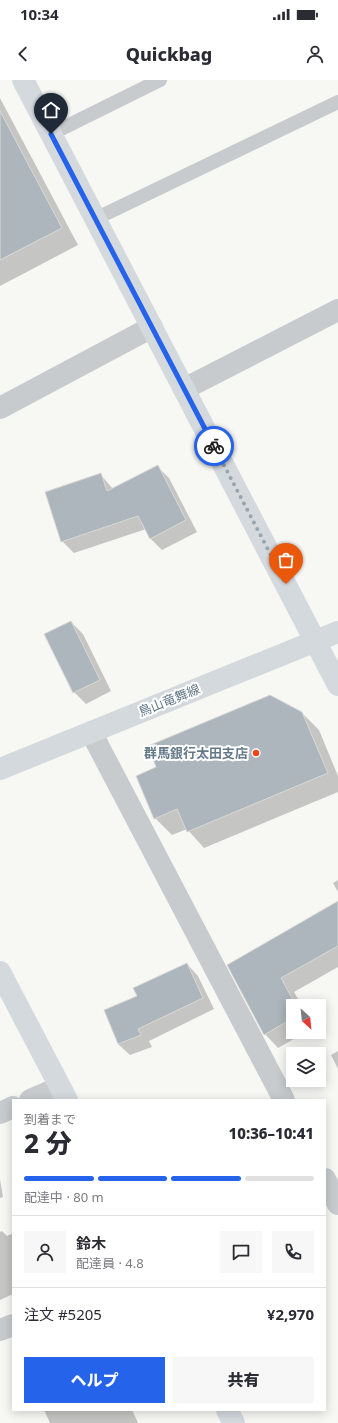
<!DOCTYPE html>
<html lang="ja">
<meta charset="utf-8">
<style>
body{margin:0;font-family:"Noto Sans","Noto Sans JP",sans-serif;background:#f7f7f7;color:#2b2b33;height:100vh;display:flex;flex-direction:column;font-size:15px;white-space:nowrap}
*{box-sizing:border-box;margin:0}
p{font-size:13px;color:#7c7c81}
.icon{flex:none;width:22px;height:22px;fill:none;stroke:currentColor;stroke-width:2;stroke-linecap:round;stroke-linejoin:round}
.map{position:relative;flex:1;overflow:hidden}
.sheet{position:absolute;left:12px;top:1019px;width:314px;height:312px;display:flex;flex-direction:column;background:#fff;border-radius:0px;box-shadow:0 2px 10px #0003}
.sheet>*{flex:none}
.needle{width:26px;rotate:153deg}
.buttons{position:absolute;left:286px;top:919px;display:grid;gap:8px}
.buttons a{display:grid;place-items:center;width:40px;height:40px;border-radius:0px;background:#fff;box-shadow:0 2px 10px #0003;font-size:20px}
.pin{position:absolute;display:grid;place-items:center;width:34px;height:34px;color:#fff;margin:-41px -17px;border-radius:50% 50% 50% 0;rotate:-45deg;box-shadow:0 0 4px #0007}
.pin .icon{rotate:45deg}
.courier{position:absolute;display:grid;place-items:center;width:40px;height:40px;margin:-20px;border:3px solid #2563eb;border-radius:50%;background:#fff;color:#222;box-shadow:0 1px 5px #0007}
.summary em{font-style:normal;font-weight:800}
.summary div{display:flex;flex-direction:column-reverse}
.summary{display:flex;align-items:center;justify-content:space-between;height:68px;padding:0 12px}
h1{font-size:26px;font-weight:800;line-height:30px}
.bar{display:grid;grid-template-columns:repeat(4,1fr);gap:6px 4px;align-content:center;height:48px;padding:0 12px}
.bar i{height:5px;border-radius:3px;background:#e1e1e2}
.bar .on{background:#2563eb}
.bar p{grid-column:span 4}
.line{display:flex;align-items:center;gap:10px;padding:0 12px;border-top:1px solid #e1e1e2}
.line div{flex:1}
.round{display:grid;place-items:center;flex:none;width:42px;height:42px;border-radius:0px;background:#f7f7f7}
.cta{display:flex;gap:8px;margin-top:auto;padding:8px 12px}
.cta a{flex:1;height:46px;border-radius:0px;background:#2563eb;color:#fff;font-size:16px;font-weight:800;line-height:46px;text-align:center}
.cta a+a{background:#f7f7f7;color:#2b2b33}
.status{display:flex;justify-content:space-between;align-items:center;height:28px;padding:0 20px;background:#fff;direction:ltr}
.status svg{height:11px;fill:currentColor}
header{display:flex;justify-content:space-between;align-items:center;height:52px;padding:0 12px;background:#fff;font-size:18px;font-weight:800}
.map>svg:first-child{display:block}
</style>
<div class="status"><b>10:34</b><svg viewBox="0 0 49 12"><path d="M0 12V9h3v3zM5 12V6h3v6zM10 12V3h3v9zM15 12V0h3v12zM26 1h20v11H26zM47 4h2v5h-2z"/></svg></div>
<header><svg class="icon" aria-label="back" viewBox="0 0 24 24"><path d="M15 5l-7 7 7 7"/></svg>Quickbag<svg class="icon" aria-label="person" viewBox="0 0 24 24"><circle cx="12" cy="8" r="4"/><path d="M4 21q1-7 8-7t8 7"/></svg></header>
<div class="map">
<svg width="338" height="1343" viewBox="0 0 338 1343">
<rect width="100%" height="100%" fill="#f7f7f4"/>
<g fill="#0003">
<path d="M0 18 78 165 0 206Z"/>
<path d="M157 386 169 398 197 452 162 470 150 458 146 449 74 473 62 461 101 395 113 409Z"/>
<path d="M71 542 83 554 111 611 86 624 74 612Z"/>
<path d="M302 633 319 650 338 696V712L204 768 187 749 172 755 155 738Z"/>
<path d="M338 800V812L333 803Z"/>
<path d="M338 822V887L294 912 302 926H293V952H306L278 968 265 954 228 885Z"/>
<path d="M187 884 198 896 214 929 149 961 152 967 130 975 118 964 138 917Z"/>
<path d="M338 971V989L331 975Z"/>
<path d="M0 1099 3 1117 0 1118Z"/>
<path d="M2 1151 7 1156 13 1153V1214L0 1220V1152Z"/>
<path d="M44 1330H132L138 1343H50Z"/>
</g>
<g fill="#adb6bc" stroke="#d9d9d6">
<path d="M0 31 62 148 0 180Z"/>
<path d="M158 385 186 440 150 459 138 436 61 462 45 412 101 393 107 411Z"/>
<path d="M71 541 100 600 73 613 44 554Z"/>
<path d="M270 615 302 632 328 693 187 752 177 729 154 739 136 696 156 687 148 666Z"/>
<path d="M338 821V866L281 898 293 920V938L264 955 227 885Z"/>
<path d="M187 883 203 918 138 949 141 955 118 964 104 930 137 916 133 908Z"/>
</g>
<g fill="none" stroke-linecap="round" stroke-linejoin="round">
<g stroke="#c7cbce" stroke-width="14">
<path d="M51 54 160 0"/>
<path d="M95 139 338 22"/>
</g>
<g stroke="#c7cbce" stroke-width="22">
<path d="M184 309 338 230"/>
<path d="M0 328 152 247"/>
<path d="M91 652 284 1020"/>
<path d="M30 1020 60 1007"/>
<path d="M0 1033 13 1027"/>
<path d="M325 1099 338 1124"/>
<path d="M0 1250 13 1245"/>
</g>
<g stroke="#d4d9de" stroke-width="22">
<path d="M23 0 338 605"/>
<path d="M0 689 338 552"/>
<path d="M0 892 67 1020"/>
<path d="M227 1330 234 1343"/>
</g>
</g>
<g fill="none" stroke-linecap="round" stroke-linejoin="round">
<path stroke="#97a5ae" stroke-width="4" stroke-dasharray="0 7.2" d="M214 366 286 504"/>
<path stroke="#2563eb" stroke-width="5" d="M51 54 214 366"/>
</g>
<circle fill="#f1461a" stroke="#fff" stroke-width="1.5" cx="256" cy="673" r="4"/>
<g text-anchor="middle" stroke-width="4" stroke-linejoin="round" paint-order="stroke">
<g font-size="13" fill="#647988" stroke="#fff">
<text transform="translate(169 620) rotate(-22)" y="5">鳥山竜舞線</text>
</g>
<g font-size="13" font-weight="bold" fill="#647988" stroke="#fff" text-anchor="end">
<text x="248" y="678">群馬銀行太田支店</text>
</g>
</g>
</svg>
<div class="buttons">
<a><svg class="needle" viewBox="-14 -14 28 28"><path d="M0-13l5 13h-10z" fill="#e53935"/><path d="M0 13l5-13h-10z" fill="#7c7c81"/></svg></a>
<a><svg class="icon" aria-label="layers" viewBox="0 0 24 24"><path d="M12 4l9 5-9 5-9-5zM3 14l9 5 9-5"/></svg></a>
</div>
<div class="pin" style="left:286px;top:504px;background:#ea580c"><svg class="icon" aria-label="bag" viewBox="0 0 24 24"><path d="M5 8h14l-1 12H6zM9 8a3 3 0 0 1 6 0"/></svg></div>
<div class="pin" style="left:51px;top:54px;background:#1f2937"><svg class="icon" aria-label="home" viewBox="0 0 24 24"><path d="M3 11l9-7 9 7M6 9v11h12V9"/></svg></div>
<div class="courier" style="left:214px;top:366px"><svg class="icon" aria-label="bike" viewBox="0 0 24 24"><circle cx="6" cy="16" r="4"/><circle cx="18" cy="16" r="4"/><path d="M6 16l4-8h5l3 8M10 8l3 8H6M13 5h3"/></svg></div>
<section class="sheet">
<div class="summary"><div><h1>2 分</h1><p>到着まで</p></div><em>10:36–10:41</em></div>
<div class="bar"><i class="on"></i><i class="on"></i><i class="on"></i><i></i><p>配達中 · 80 m</p></div>
<div class="line" style="height:72px"><a class="round"><svg class="icon" aria-label="person" viewBox="0 0 24 24"><circle cx="12" cy="8" r="4"/><path d="M4 21q1-7 8-7t8 7"/></svg></a><div><b>鈴木</b><p>配達員 · 4.8</p></div><a class="round"><svg class="icon" aria-label="chat" viewBox="0 0 24 24"><path d="M4 5h16v11H9l-5 4z"/></svg></a><a class="round"><svg class="icon" aria-label="phone" viewBox="0 0 24 24"><path d="M5 4h4l2 5-3 2q2 4 5 5l2-3 5 2v4C11 20 4 13 5 4z"/></svg></a></div>
<div class="line" style="height:52px"><div>注文 #5205</div><b>¥2,970</b></div>
<div class="cta"><a>ヘルプ</a><a>共有</a></div>
</section>
</div>
